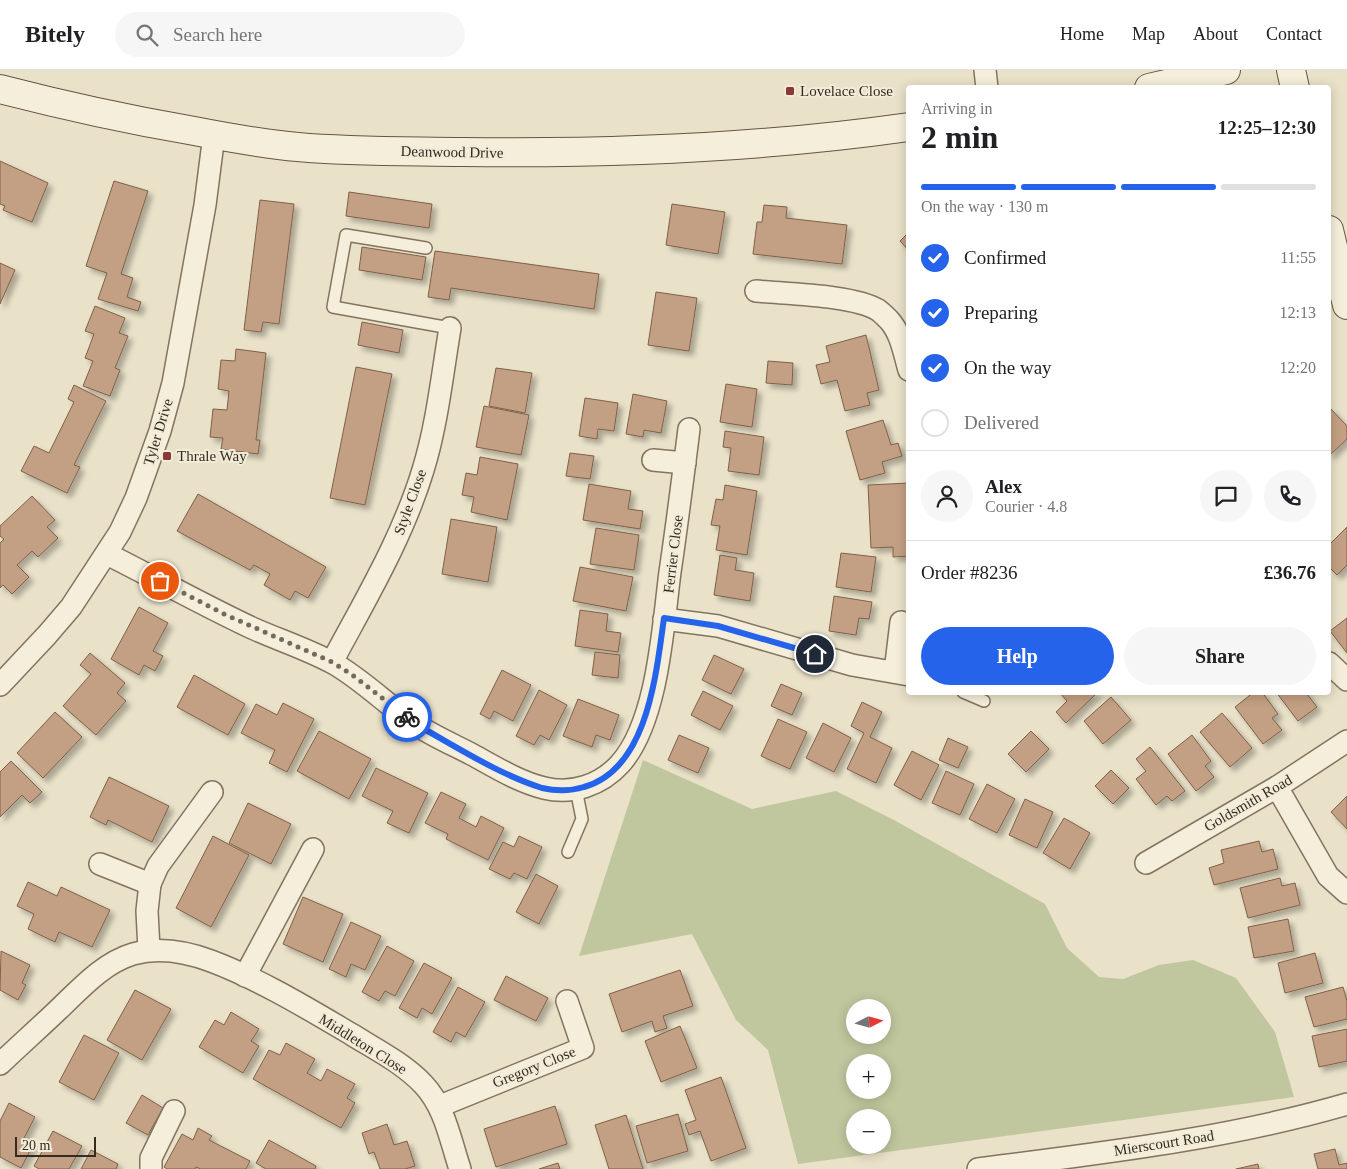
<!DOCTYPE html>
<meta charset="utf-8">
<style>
body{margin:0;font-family:Georgia,serif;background:#f6f6f6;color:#202124;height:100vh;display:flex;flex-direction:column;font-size:19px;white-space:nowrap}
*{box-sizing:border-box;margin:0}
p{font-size:16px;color:#757577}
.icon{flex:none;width:28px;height:28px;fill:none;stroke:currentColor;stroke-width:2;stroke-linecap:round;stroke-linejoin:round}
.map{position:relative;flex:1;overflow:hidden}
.panel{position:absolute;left:906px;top:15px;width:425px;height:610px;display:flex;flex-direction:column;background:#fff;border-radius:5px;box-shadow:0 2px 12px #0003}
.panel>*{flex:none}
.needle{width:32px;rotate:84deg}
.fabs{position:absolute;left:846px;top:929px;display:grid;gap:10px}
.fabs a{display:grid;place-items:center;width:45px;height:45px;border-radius:50%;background:#fff;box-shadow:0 2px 12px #0003;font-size:25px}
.scale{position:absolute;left:15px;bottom:12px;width:81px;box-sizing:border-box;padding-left:5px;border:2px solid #352c21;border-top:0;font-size:14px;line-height:18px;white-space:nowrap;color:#352c21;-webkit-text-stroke:4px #f1ebd7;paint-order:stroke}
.pin{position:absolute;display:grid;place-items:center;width:42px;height:42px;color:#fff;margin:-21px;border:2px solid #fff;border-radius:50%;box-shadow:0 1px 5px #0007}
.courier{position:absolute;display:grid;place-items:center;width:50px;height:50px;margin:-25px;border:4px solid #2563eb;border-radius:50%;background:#fff;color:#222;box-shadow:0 1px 6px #0007}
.headline em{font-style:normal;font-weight:600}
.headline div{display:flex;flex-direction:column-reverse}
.headline{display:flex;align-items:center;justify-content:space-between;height:85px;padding:0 15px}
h1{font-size:32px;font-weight:600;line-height:38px}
.bar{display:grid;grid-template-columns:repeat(4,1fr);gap:8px 5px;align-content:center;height:60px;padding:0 15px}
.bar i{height:6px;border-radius:4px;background:#e0e0e0}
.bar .selected{background:#2563eb}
.bar p{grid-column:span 4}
.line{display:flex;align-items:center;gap:12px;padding:0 15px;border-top:1px solid #e0e0e0}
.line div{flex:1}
.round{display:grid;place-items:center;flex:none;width:52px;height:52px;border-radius:26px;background:#f6f6f6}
ol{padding:0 15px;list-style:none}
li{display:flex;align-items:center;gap:15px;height:55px}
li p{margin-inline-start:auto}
li .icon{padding:5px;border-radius:50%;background:#2563eb;color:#fff;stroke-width:4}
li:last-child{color:#757577}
li i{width:28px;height:28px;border:2px solid #e0e0e0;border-radius:50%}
.button{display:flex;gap:10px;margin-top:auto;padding:10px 15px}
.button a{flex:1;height:58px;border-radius:30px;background:#2563eb;color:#fff;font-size:20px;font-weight:600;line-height:58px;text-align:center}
.button a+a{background:#f6f6f6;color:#202124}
header{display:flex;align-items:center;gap:30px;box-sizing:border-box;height:70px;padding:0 25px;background:#fff;border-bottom:1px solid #e0e0e0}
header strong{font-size:24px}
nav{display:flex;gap:28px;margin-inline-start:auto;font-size:18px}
.search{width:350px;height:45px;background:#f6f6f6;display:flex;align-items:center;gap:12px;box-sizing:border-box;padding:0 18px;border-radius:28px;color:#757577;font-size:19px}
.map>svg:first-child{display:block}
</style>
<header>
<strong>Bitely</strong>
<div class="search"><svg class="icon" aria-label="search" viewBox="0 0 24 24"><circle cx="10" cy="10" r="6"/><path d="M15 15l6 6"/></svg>Search here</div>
<nav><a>Home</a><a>Map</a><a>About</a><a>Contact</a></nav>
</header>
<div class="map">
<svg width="1347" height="1099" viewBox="0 0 1347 1099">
<defs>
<filter id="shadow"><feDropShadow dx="4.5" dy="4.5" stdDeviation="2.5" flood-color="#0004"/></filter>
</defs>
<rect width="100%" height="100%" fill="#e9e1c8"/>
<path fill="#c0c69d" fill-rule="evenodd" d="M643 690 752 739 836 721 892 749 1045 834 1067 878 1099 907 1123 909 1159 895 1193 890 1236 908 1275 962 1294 1027 798 1094 768 980 736 950 692 864 579 886ZM855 938H882V965H855ZM855 992H882V1020H855ZM855 1048H882V1075H855Z"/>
<g fill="#c3a083" stroke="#7f6048" filter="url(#shadow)">
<path d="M0 91 48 113 32 152 3 140 5 136 0 134Z"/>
<path d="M114 111 148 121 121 204 133 208 127 227 141 232 138 241 98 229 107 203 86 196Z"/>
<path d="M349 122 432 134 429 158 346 146Z"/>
<path d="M260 130 294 134 279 254 263 252 261 262 244 260Z"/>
<path d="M672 134 725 142 718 184 666 175Z"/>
<path d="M764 135 787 137 786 148 847 155 842 194 753 184 757 152H762Z"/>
<path d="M909 162V181L900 171Z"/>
<path d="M362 177 426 187 422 210 359 200Z"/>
<path d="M435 181 599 204 594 239 451 218 449 230 428 227Z"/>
<path d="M0 193 15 200 0 234Z"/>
<path d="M656 222 697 228 689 281 648 275Z"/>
<path d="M95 236 125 248 119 263 128 266 115 298 120 300 110 326 83 316 93 291 85 288 94 264 85 261Z"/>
<path d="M362 252 403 260 399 283 358 275Z"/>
<path d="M866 265 879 320 867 323 870 335 845 341 837 310 821 314 816 295 830 292 826 276Z"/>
<path d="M236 279 266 283 256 370H260L258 384 221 379 223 368 210 367 213 339 227 340 229 321 218 319 221 290 235 291Z"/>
<path d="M768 291 793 293 792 315 766 313Z"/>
<path d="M356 297 392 304 365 435 330 428Z"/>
<path d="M496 298 532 303 525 343 489 336Z"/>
<path d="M726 314 757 319 752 357 720 352Z"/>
<path d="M74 315 106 331 74 395 80 397 67 423 21 401 34 376 49 383 74 332 68 329Z"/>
<path d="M633 324 667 331 661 363 644 360 643 367 626 364Z"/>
<path d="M585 328 618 333 614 361 598 359 597 369 579 366Z"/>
<path d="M484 336 529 345 521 385 476 377Z"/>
<path d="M1329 337 1347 356V369L1329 386Z"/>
<path d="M883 350 891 375 898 373 902 386 882 392 885 403 860 410 846 361Z"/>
<path d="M725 361 764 367 759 405 728 401 731 378 723 377Z"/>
<path d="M570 383 594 386 590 409 566 406Z"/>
<path d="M480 387 518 394 507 450 471 442 474 427 462 425 466 403 477 405Z"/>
<path d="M909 413V486L893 487V477L871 478 868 415Z"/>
<path d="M589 414 631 421 628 439 643 441 640 459 583 450Z"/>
<path d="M725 415 757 421 747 485 716 480 720 456 711 455 716 429 723 430Z"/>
<path d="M198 424 326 497 308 528 295 521 290 530 264 515 270 504 254 495 250 500 177 461Z"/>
<path d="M32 426 55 450 47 457 58 468 38 487 32 481 17 495 29 507 12 524 3 515 0 518V473L4 469 0 466V456Z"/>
<path d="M451 449 497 457 488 512 442 504Z"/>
<path d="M1347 457V495L1337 505 1329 497V475Z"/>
<path d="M596 458 639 465 634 500 590 494Z"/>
<path d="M841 483 876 487 871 522 836 517Z"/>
<path d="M720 485 737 488 735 500 754 503 750 531 714 525Z"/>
<path d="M580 497 633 507 626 541 573 531Z"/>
<path d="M834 526 872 532 869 549 859 548 856 565 829 561Z"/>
<path d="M139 537 168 553 153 581 163 586 155 601 144 595 139 605 111 589Z"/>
<path d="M580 540 608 544 606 561 621 563 618 582 575 576Z"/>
<path d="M1347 548V583L1330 561Z"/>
<path d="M595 582 620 585 618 608 592 605Z"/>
<path d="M90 583 125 613 117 623 126 631 96 665 63 636 91 604 80 595Z"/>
<path d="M714 585 744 599 731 624 702 610Z"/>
<path d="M502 600 531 615 513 651 494 641 490 649 480 644Z"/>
<path d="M194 605 245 634 228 665 177 637Z"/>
<path d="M781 614 802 623 792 645 771 636Z"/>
<path d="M539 620 567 635 549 670 540 665 534 675 516 666Z"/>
<path d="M703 621 733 636 720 660 691 645Z"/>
<path d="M1059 622H1098L1066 653 1056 642 1067 631Z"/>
<path d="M1254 622H1262L1278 644 1272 648 1282 660 1263 674 1235 637Z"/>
<path d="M1276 622H1309L1307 624 1317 637 1298 651Z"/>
<path d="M1111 627 1131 650 1103 674 1084 651Z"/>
<path d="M578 629 619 645 610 670 596 665 592 677 563 666Z"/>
<path d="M862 632 882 642 870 667 892 678 876 713 847 699 864 663 851 656Z"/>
<path d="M283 633 314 649 287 702 269 693 275 680 241 663 256 634 277 645Z"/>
<path d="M55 642 82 667 43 708 17 683Z"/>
<path d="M1222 643 1252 678 1230 697 1200 662Z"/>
<path d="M778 649 807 662 790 699 761 686Z"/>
<path d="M823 653 851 668 834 702 806 688Z"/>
<path d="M319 661 371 689 349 729 297 701Z"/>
<path d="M1031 661 1049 679 1026 702 1008 684Z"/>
<path d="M679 665 709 678 698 703 668 690Z"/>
<path d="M1192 665 1211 691 1205 696 1214 707 1196 721 1168 684Z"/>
<path d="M948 668 968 677 958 698 939 690Z"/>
<path d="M1150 677 1185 721 1172 731 1167 726 1156 735 1136 709 1146 701 1136 689Z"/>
<path d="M912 681 939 695 921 730 894 715Z"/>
<path d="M11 691 42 722 30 733 22 725 0 747V702Z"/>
<path d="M376 698 428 723 409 763 387 753 393 741 362 726Z"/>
<path d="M1111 700 1129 718 1113 734 1095 716Z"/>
<path d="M946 701 974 714 960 745 932 733Z"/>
<path d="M109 707 169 736 152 772 108 750 106 755 90 747Z"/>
<path d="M987 714 1015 729 997 763 969 749Z"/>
<path d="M441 722 466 734 459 748 476 757 481 746 504 758 488 790 446 769 448 764 425 753Z"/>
<path d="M1347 726V759L1331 742Z"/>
<path d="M1025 729 1053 742 1037 778 1009 765Z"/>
<path d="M248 733 291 754 271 794 229 773Z"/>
<path d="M1064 748 1090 763 1070 799 1043 783Z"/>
<path d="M213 766 249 785 211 857 176 838Z"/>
<path d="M519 766 542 777 527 809 514 803 510 809 489 799 503 772 514 777Z"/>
<path d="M1259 771 1262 782 1273 779 1278 799 1214 815 1209 798 1224 793 1221 780Z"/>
<path d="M536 804 558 816 539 854 516 842Z"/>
<path d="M1280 808 1282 816 1295 813 1300 835 1248 848 1240 818Z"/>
<path d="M28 812 57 826 61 817 110 840 92 877 59 862 55 872 28 859 34 844 17 836Z"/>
<path d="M303 827 343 844 323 892 283 874Z"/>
<path d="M1288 849 1294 881 1254 888 1248 857Z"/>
<path d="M351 852 381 866 365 900 351 894 346 907 329 899Z"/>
<path d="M387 876 414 891 395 926 385 921 379 931 362 922Z"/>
<path d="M1 881 30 895 22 913 26 915 18 930 0 920Z"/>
<path d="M1315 883 1323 913 1285 923 1278 893Z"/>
<path d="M424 893 452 908 432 944 422 938 417 948 399 938Z"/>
<path d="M680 900 693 936 663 946 667 958 655 962 652 951 622 962 609 924Z"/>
<path d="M506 906 548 928 536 951 494 930Z"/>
<path d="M458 917 485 932 465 967 456 962 451 972 433 962Z"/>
<path d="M1343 917 1347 931V949L1314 957 1305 927Z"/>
<path d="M135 920 171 939 142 990 107 970Z"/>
<path d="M231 942 259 959 251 971 259 976 243 1003 199 977 215 950 224 955Z"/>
<path d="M680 956 697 998 661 1012 645 971Z"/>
<path d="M1347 959V991L1319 997 1312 966Z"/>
<path d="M84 965 119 983 94 1030 59 1012Z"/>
<path d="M286 973 315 989 307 1003 321 1011 327 999 355 1014 347 1028 355 1033 341 1058 253 1009 269 980 280 985Z"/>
<path d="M721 1007 746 1078 711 1091 700 1061 689 1065 685 1054 696 1050 685 1020Z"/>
<path d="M142 1025 163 1038 148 1065 126 1053Z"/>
<path d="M9 1033 35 1047 23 1070 33 1075 21 1098 0 1087V1051Z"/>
<path d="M555 1036 567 1074 496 1097 484 1059Z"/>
<path d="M678 1044 688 1081 647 1093 636 1056Z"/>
<path d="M626 1045 643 1099H609L595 1055Z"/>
<path d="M387 1054 394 1075 407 1071 415 1096 405 1099H380L374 1082 369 1084 362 1063Z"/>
<path d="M198 1058 212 1066 209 1070 250 1091 246 1099H201L196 1097 195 1099H167L164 1097 182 1064 193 1070Z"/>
<path d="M53 1061 82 1076 69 1099H39L34 1096Z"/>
<path d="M269 1070 316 1096 315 1099H266L256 1093Z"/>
<path d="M1335 1079 1339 1095 1347 1093V1099H1318L1314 1084Z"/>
<path d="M91 1080 118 1094 116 1099H81Z"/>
<path d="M558 1093 560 1099H539Z"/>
<path d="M1258 1094 1259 1099H1236Z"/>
</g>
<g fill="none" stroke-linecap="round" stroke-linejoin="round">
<defs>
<g id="lane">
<path d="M426 178 346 165 333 237 450 258"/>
<path d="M963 622 984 631"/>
<path d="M568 782 582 749 576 719"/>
</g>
<g id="street">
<path d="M985 0 987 18"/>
<path d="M756 221C786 224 854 225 878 240 881 242 886 247 889 250 901 263 904 283 909 300"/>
<path d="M653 390 685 393"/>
<path d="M107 484C155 508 203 535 252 558 279 570 307 579 333 593 363 610 387 635 415 654 433 666 454 675 473 685 495 697 519 712 544 718 572 725 601 715 620 694 658 652 663 556 670 502 677 455 683 407 689 359"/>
<path d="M664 549 718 556 852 595 909 605"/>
<path d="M332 592C365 530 402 469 423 400 437 355 442 306 450 258"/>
<path d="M1329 593 1347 610"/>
<path d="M895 602 901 552"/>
<path d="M0 615 47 565 71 537 120 462 136 428 160 361 173 313 205 135 214 65"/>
<path d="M1277 717 1328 806 1347 823"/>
<path d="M1146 793 1277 717 1347 671"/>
<path d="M100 794 150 814 158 796 212 722"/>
<path d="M149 880 147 841 150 814"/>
<path d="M245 906 313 779"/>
<path d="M0 994C19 976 39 958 58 940 80 919 103 893 133 884 158 877 187 882 211 891 259 909 307 938 351 964 375 979 403 993 423 1014 445 1037 450 1069 460 1099"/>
<path d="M440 1036 583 978 567 931"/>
<path d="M151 1099V1088L174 1041"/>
<path d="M978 1099C1102 1083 1227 1069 1347 1034"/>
</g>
<g id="secondary">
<path d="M1291 0 1295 18"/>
<path d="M1149 18 1226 0"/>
<path d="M0 19C62 35 125 49 189 60 225 67 262 74 298 77 353 82 408 81 463 82 612 84 761 78 909 57"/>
<path d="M1329 160 1347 235"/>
</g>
</defs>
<use href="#lane" stroke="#83745f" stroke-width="14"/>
<use href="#street" stroke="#83745f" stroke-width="24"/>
<use href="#secondary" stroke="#655542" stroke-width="30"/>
<use href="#lane" stroke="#f5eeda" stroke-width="11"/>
<use href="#street" stroke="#f5eeda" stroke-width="21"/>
<use href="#secondary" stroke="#f5eeda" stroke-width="28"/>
</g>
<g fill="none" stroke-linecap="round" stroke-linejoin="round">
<path stroke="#746b5b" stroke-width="5" stroke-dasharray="0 9" d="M160 511 224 544 332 592 351 604 407 647"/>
<path stroke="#2563eb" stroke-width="6" d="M407 647 417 655C457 677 498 704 542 718 555 721 571 721 584 717 648 699 656 604 664 548L718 556 815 584"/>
</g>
<g fill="#8b3936" stroke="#f1ebd7" stroke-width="2">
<rect x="785" y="16" width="10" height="10" rx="2.5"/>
<rect x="162" y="381" width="10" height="10" rx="2.5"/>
</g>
<g text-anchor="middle" stroke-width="4" stroke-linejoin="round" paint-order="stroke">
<g font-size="15" fill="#352c21" stroke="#f1ebd7" text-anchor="start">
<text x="800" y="26">Lovelace Close</text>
<text x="177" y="391">Thrale Way</text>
</g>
<g font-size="15" fill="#352c21" stroke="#f1ebd7">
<text transform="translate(452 82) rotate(1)" y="5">Deanwood Drive</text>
<text transform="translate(158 362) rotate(-73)" y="5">Tyler Drive</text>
<text transform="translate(410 432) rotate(-70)" y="5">Style Close</text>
<text transform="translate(673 484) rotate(-83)" y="5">Ferrier Close</text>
<text transform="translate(1248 733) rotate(-30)" y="5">Goldsmith Road</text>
<text transform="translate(363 974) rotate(32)" y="5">Middleton Close</text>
<text transform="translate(534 997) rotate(-22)" y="5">Gregory Close</text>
<text transform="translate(1164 1073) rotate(-9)" y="5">Mierscourt Road</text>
</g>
</g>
</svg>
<div class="fabs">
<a><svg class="needle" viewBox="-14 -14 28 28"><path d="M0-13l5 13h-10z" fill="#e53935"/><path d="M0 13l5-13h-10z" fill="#757577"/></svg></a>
<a>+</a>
<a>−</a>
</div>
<div class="scale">20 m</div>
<div class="pin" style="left:160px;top:511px;background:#ea580c"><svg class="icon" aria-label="bag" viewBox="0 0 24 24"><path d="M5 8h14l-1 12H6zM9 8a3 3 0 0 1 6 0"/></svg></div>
<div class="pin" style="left:815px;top:584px;background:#1f2937"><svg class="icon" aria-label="home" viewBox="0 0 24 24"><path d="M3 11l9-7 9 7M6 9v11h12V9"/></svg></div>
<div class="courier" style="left:407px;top:647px"><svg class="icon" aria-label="bike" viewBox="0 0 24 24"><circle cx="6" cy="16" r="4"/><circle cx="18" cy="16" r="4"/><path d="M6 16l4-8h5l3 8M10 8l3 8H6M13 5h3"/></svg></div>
<section class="panel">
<div class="headline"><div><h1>2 min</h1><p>Arriving in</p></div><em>12:25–12:30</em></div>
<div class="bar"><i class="selected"></i><i class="selected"></i><i class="selected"></i><i></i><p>On the way · 130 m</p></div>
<ol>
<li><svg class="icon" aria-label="check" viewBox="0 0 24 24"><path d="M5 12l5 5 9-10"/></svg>Confirmed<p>11:55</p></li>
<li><svg class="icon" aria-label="check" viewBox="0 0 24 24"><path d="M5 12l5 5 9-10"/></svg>Preparing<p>12:13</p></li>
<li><svg class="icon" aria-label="check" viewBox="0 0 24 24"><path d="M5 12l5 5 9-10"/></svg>On the way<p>12:20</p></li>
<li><i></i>Delivered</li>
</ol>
<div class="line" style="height:90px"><a class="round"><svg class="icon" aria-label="person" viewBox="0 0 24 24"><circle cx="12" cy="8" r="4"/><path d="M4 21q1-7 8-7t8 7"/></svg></a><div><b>Alex</b><p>Courier · 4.8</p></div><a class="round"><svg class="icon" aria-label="chat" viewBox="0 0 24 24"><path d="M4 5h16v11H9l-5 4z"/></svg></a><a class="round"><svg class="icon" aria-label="phone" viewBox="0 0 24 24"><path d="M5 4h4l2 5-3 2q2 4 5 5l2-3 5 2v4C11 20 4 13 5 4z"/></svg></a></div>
<div class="line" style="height:65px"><div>Order #8236</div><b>£36.76</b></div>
<div class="button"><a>Help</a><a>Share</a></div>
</section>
</div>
